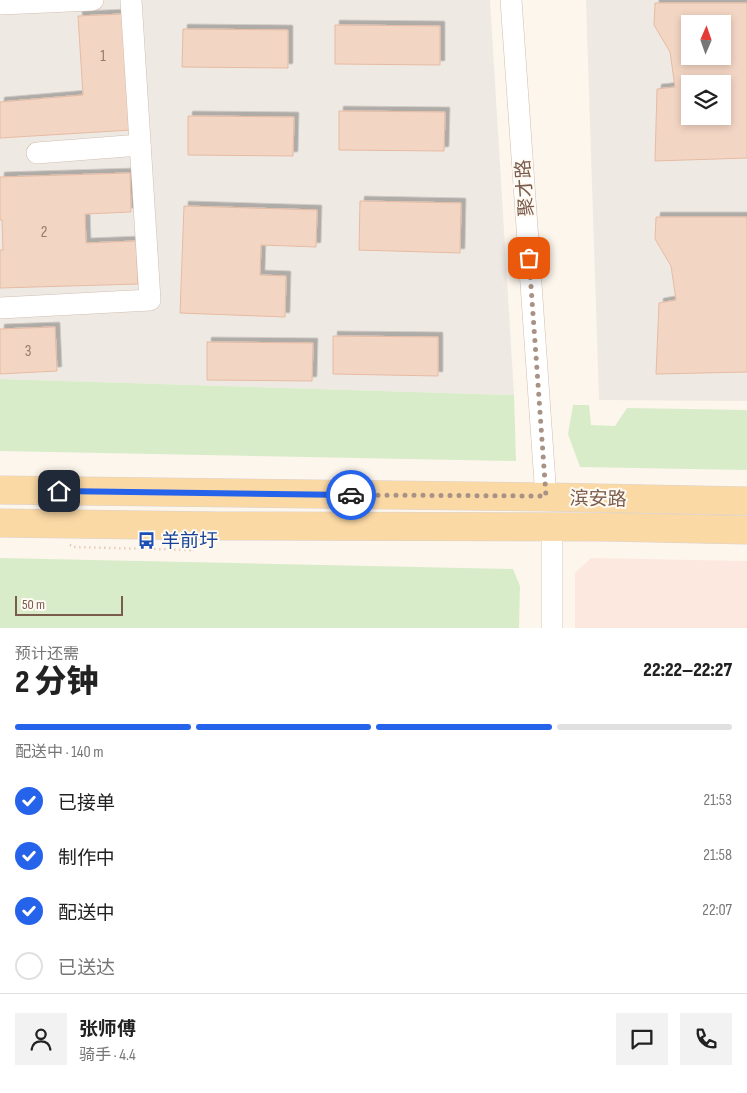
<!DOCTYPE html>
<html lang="zh">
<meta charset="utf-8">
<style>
body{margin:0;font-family:"Sofia Sans Condensed","Noto Sans SC",sans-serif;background:#f2f2f2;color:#222;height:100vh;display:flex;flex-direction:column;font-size:19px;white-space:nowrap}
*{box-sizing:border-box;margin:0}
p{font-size:16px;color:#767676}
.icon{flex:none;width:28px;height:28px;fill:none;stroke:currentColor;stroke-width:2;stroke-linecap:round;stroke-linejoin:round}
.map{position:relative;height:628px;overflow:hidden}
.panel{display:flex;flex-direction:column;background:#fff;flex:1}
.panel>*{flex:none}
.needle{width:32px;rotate:2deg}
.controls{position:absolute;left:681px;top:15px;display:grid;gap:10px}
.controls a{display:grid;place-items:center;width:50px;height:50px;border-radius:0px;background:#fff;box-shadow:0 2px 8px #0003;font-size:25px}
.scale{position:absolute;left:15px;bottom:12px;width:108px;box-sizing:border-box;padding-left:5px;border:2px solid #7a5c4d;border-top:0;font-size:14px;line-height:18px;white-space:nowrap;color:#7a5c4d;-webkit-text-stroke:4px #fffaf3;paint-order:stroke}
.pin{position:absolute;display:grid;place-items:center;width:42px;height:42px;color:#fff;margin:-21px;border-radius:10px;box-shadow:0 2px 8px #0006}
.courier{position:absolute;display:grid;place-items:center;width:50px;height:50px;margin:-25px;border:4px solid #2563eb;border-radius:50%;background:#fff;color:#222;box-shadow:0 1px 6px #0007}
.head em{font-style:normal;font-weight:800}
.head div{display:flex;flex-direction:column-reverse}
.head{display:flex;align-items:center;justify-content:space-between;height:85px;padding:0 15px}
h1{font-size:32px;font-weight:800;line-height:38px}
.bar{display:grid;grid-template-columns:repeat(4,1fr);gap:8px 5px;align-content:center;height:60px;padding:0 15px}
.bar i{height:6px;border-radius:4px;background:#e0e0e0}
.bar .active{background:#2563eb}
.bar p{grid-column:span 4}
.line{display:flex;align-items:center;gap:12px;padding:0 15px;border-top:1px solid #e0e0e0}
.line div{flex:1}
.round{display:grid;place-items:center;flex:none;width:52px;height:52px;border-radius:0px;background:#f2f2f2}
ol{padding:0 15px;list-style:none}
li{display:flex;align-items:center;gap:15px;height:55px}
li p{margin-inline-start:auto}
li .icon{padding:5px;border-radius:50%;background:#2563eb;color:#fff;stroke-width:4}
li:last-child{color:#767676}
li i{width:28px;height:28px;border:2px solid #e0e0e0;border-radius:50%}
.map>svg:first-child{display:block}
</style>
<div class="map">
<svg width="747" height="628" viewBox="0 0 747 628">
<defs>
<filter id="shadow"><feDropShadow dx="4.5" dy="-4.5" stdDeviation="0" flood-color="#0004"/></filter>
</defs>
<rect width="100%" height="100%" fill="#fdf6ec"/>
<path fill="#fde8e0" d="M591 558 747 561V628H575V573Z"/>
<g fill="#efe9e4" fill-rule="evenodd">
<path d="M0 0H490L514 395 0 379Z"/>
<path d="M586 0H747V401L599 400ZM690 24H722V56H690ZM690 84H722V116H690Z"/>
</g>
<g fill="#d8ecc9">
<path d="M0 379 514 395 516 461 0 451Z"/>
<path d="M573 405H589L591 425 615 426 627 408 747 410V470L580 467 568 434Z"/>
<path d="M0 558 513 569 520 586 519 628H0Z"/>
</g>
<g fill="#f3d5c3" stroke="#e6bba3" fill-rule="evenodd" filter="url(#shadow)">
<path d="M655 3H747V158L655 161 657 89 675 87 670 52 654 25ZM690 24H722V56H690ZM690 84H722V116H690Z"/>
<path d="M123 14 131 130 0 138V102L83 95 78 16Z"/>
<path d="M335 25 440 26V65L335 64Z"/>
<path d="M183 29 288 30V68L182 67Z"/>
<path d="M339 111 445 112 444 151 339 150Z"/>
<path d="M188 116 294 117 293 156 188 155Z"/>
<path d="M130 173 131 212 85 214 86 243 136 241 138 284 0 288V250H3L2 220H0V177Z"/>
<path d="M360 201 461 203 460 253 359 250Z"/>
<path d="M184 206 317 210 316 247 261 245 260 275 286 276 285 317 180 313Z"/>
<path d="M656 217H747V372L656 374 659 303 676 300 671 266 655 239Z"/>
<path d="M55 327 57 371 0 374V329Z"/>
<path d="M333 336 438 337V376L333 374Z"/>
<path d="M207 342 313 343 312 381 207 380Z"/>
</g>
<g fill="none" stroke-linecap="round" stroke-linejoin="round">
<defs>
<g id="minor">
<path d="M511 0 546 497"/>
<path d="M0 4 93 0"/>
<path d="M37 153 140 145"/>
<path d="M0 308 150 300 131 0"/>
<path d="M552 528V628"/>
</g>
<g id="major">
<path d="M0 490 546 497 747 501"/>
<path d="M0 523 217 526 606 527 747 530"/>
</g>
</defs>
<use href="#minor" stroke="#d1beb0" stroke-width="22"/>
<use href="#major" stroke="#dad1cd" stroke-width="29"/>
<path stroke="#d9b8a5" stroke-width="2.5" stroke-dasharray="1 4" stroke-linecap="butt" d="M70 545 73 547 190 550 193 547"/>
<use href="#minor" stroke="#fff" stroke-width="21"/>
<use href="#major" stroke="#fbd9a5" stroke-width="28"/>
</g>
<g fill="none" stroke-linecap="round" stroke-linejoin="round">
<path stroke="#a89285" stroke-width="5" stroke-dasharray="0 9" d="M351 495 546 496 529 258"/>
<path stroke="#2563eb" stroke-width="6" d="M59 491 351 495"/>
</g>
<defs>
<symbol id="bus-bare" viewBox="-9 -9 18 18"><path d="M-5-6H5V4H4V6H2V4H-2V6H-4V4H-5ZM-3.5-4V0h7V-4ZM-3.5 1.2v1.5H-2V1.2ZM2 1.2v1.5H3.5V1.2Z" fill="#1a4fb4" stroke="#fffaf3" stroke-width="2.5" paint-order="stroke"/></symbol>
</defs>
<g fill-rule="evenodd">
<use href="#bus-bare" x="134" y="528" width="25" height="25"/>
</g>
<g text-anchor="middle" stroke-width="4" stroke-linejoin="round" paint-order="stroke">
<g font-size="16" fill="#987a6a">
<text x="103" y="61">1</text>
<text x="44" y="237">2</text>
<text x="28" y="356">3</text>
</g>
<g font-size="19" fill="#7a5c4d" stroke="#fffaf3">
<text transform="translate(524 188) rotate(-94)" y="7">聚才路</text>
<text transform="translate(598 498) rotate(1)" y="7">滨安路</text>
</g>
<g font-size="19" fill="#164399" stroke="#fffaf3" text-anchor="start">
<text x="161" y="547">羊前圩</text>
</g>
</g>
</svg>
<div class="controls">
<a><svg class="needle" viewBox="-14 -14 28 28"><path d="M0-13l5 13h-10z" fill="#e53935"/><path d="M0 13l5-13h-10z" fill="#767676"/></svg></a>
<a><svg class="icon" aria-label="layers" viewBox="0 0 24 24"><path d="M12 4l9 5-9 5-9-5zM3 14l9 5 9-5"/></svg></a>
</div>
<div class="scale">50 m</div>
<div class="pin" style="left:529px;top:258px;background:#ea580c"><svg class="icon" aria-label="bag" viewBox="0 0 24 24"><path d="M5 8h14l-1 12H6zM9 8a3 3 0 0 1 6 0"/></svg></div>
<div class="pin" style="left:59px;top:491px;background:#1f2937"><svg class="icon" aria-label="home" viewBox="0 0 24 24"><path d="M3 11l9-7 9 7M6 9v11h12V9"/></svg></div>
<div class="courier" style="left:351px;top:495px"><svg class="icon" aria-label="car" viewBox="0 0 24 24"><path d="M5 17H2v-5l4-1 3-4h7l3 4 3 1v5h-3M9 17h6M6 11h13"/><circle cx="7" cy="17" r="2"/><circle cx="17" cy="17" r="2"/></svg></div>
</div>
<section class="panel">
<div class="head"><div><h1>2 分钟</h1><p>预计还需</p></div><em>22:22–22:27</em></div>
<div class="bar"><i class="active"></i><i class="active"></i><i class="active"></i><i></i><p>配送中 · 140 m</p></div>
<ol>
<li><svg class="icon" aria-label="check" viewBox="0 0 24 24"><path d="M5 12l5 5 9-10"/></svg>已接单<p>21:53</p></li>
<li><svg class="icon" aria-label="check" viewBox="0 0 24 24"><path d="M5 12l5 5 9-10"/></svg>制作中<p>21:58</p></li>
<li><svg class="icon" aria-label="check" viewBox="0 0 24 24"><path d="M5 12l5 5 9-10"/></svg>配送中<p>22:07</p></li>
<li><i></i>已送达</li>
</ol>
<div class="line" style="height:90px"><a class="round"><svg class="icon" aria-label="person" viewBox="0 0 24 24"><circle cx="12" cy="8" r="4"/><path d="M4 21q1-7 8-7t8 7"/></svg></a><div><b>张师傅</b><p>骑手 · 4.4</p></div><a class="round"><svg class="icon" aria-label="chat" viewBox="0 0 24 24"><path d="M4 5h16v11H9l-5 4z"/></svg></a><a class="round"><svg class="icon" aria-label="phone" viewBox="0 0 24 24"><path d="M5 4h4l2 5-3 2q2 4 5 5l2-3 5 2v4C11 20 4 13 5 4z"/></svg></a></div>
</section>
